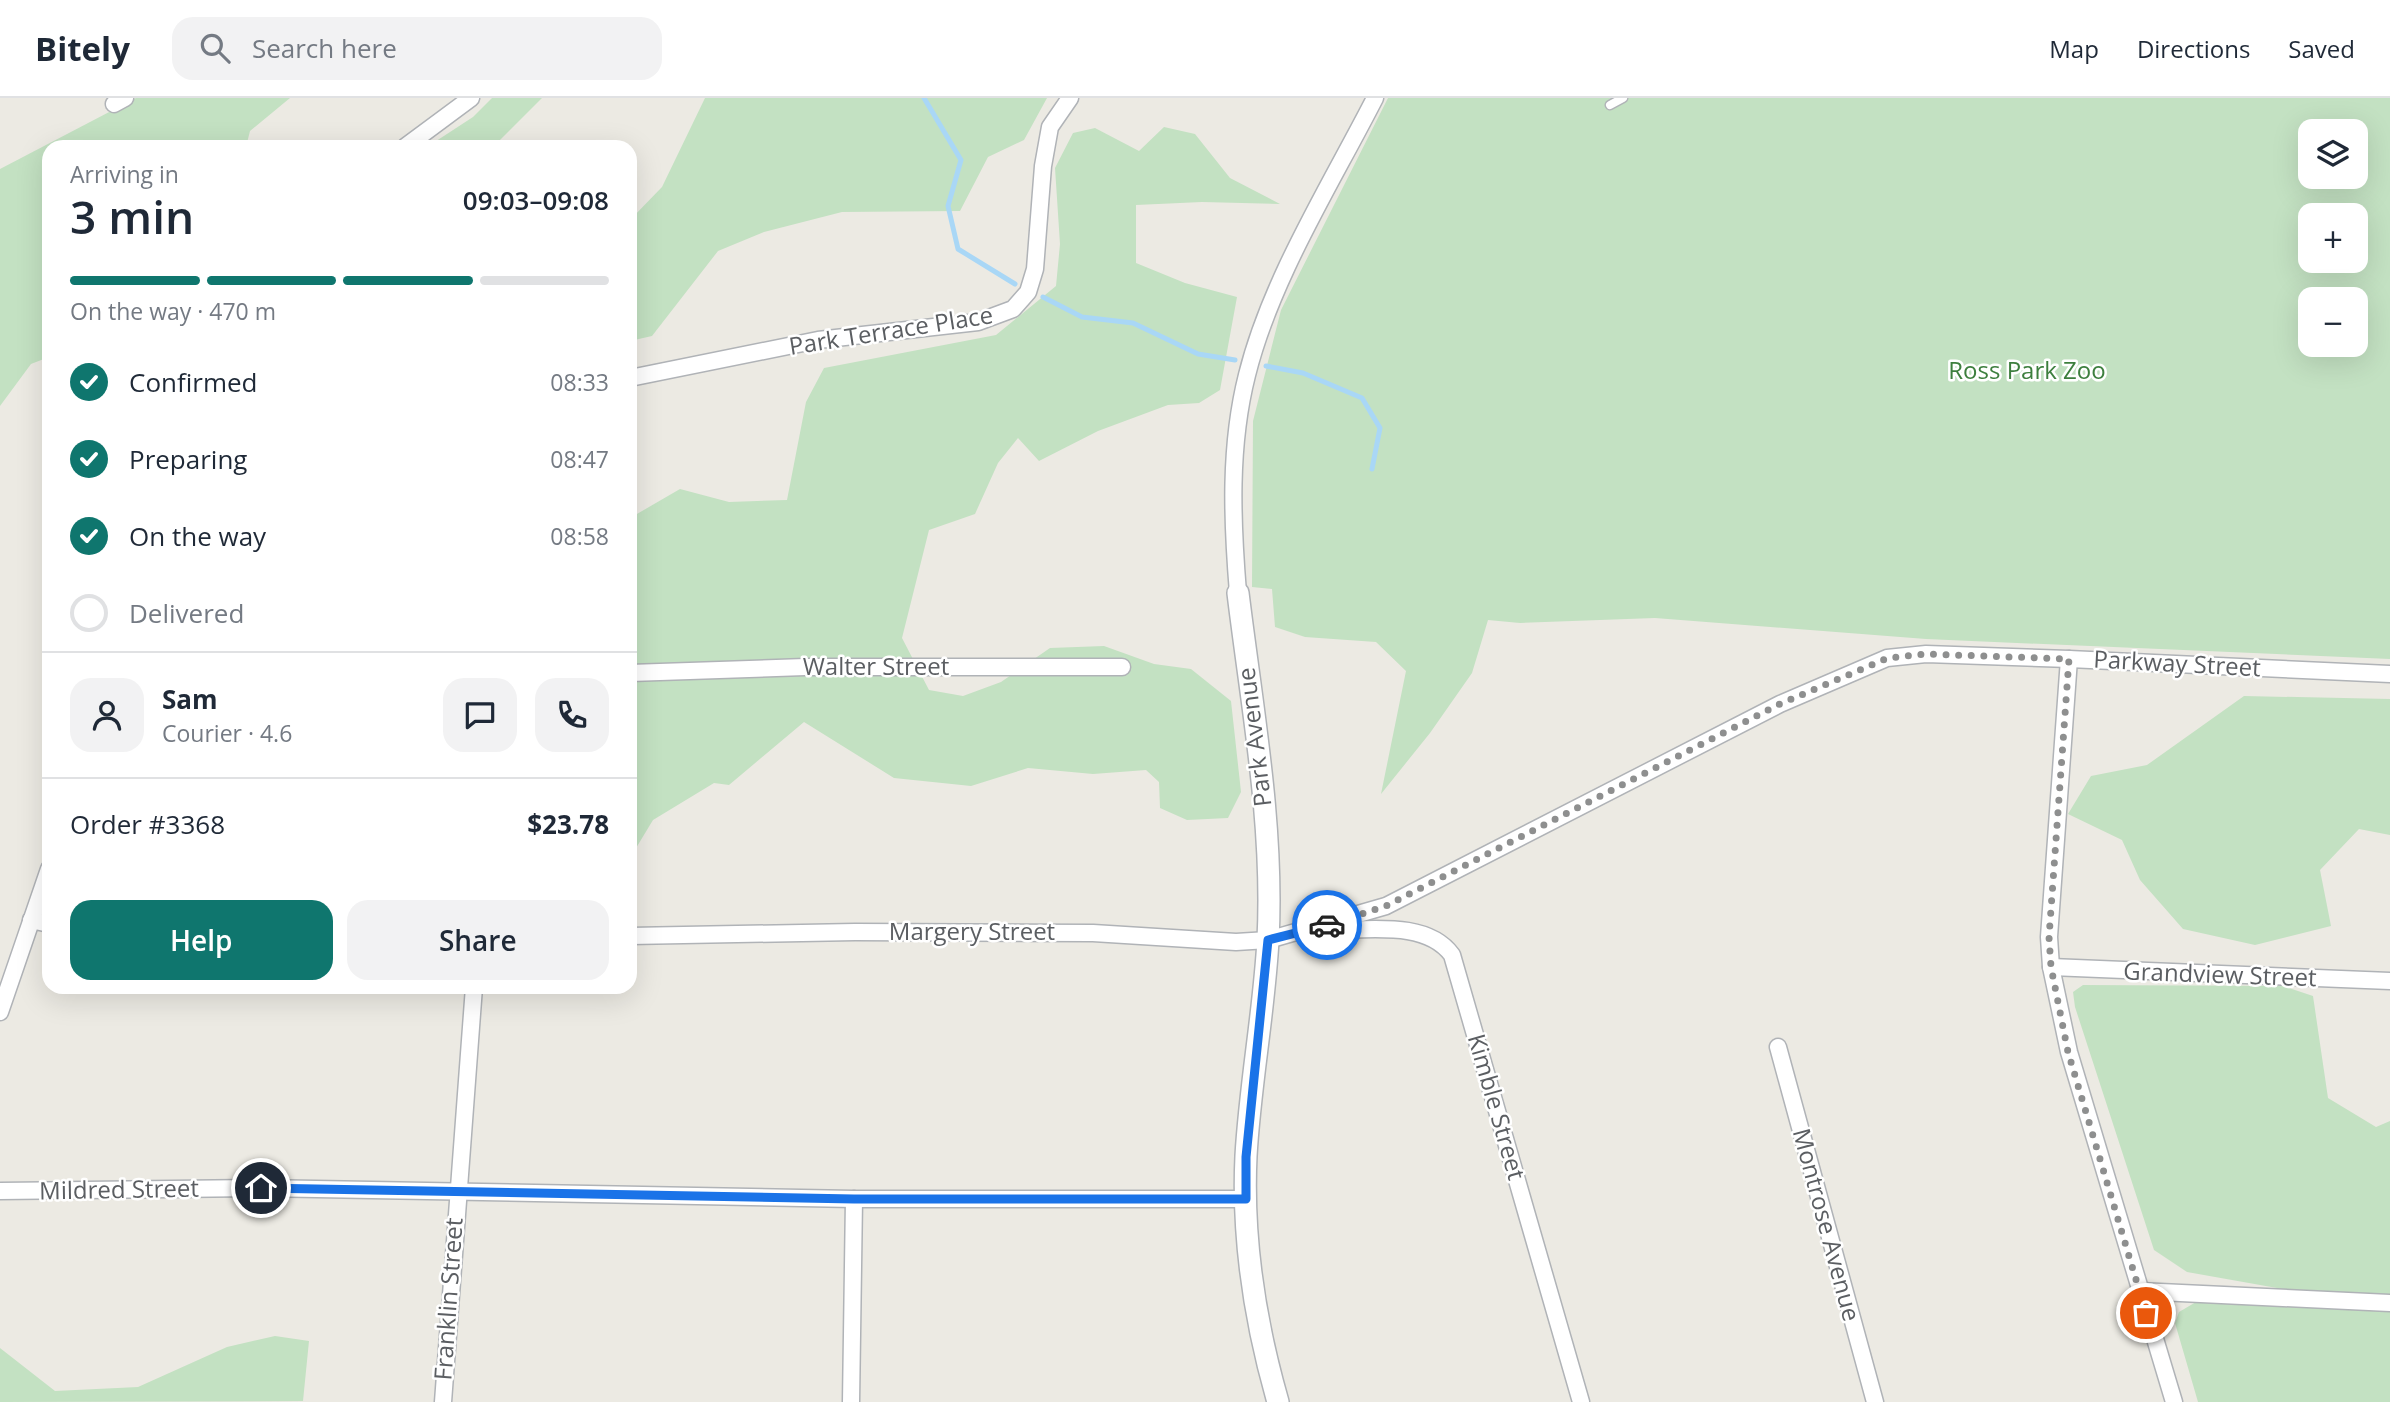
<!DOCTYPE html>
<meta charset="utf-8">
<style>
body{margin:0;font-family:"Open Sans",sans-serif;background:#f2f2f3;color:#1f2937;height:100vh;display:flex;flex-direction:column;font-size:26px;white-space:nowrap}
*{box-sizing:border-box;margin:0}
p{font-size:23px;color:#747a83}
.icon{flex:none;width:38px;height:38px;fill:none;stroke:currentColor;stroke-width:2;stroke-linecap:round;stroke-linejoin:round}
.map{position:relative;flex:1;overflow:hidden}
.side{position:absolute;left:42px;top:42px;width:595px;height:854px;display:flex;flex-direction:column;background:#fff;border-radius:21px;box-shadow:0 7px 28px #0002}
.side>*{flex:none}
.buttons{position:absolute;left:2298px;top:21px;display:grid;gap:14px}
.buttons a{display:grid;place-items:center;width:70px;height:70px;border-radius:14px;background:#fff;box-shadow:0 7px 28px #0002;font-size:35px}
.pin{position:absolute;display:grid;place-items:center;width:60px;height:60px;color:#fff;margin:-30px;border:4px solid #fff;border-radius:50%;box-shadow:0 2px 7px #0007}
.courier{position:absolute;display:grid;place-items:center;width:70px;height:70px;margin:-35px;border:5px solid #1a73e8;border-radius:50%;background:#fff;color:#222;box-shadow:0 2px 9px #0007}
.head em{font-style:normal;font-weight:600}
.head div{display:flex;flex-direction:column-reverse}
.head{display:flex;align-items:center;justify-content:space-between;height:119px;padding:0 28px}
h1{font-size:46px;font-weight:600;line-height:52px}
.bar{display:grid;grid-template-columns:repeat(4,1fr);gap:10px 7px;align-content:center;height:84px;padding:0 28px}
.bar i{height:9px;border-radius:5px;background:#e0e1e3}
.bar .on{background:#0f766e}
.bar p{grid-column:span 4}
.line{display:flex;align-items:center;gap:18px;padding:0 28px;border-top:2px solid #e0e1e3}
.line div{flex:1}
.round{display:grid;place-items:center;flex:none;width:74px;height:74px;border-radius:21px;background:#f2f2f3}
ol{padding:0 28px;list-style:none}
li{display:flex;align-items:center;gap:21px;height:77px}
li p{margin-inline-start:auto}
li .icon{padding:7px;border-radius:50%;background:#0f766e;color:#fff;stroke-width:4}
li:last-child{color:#747a83}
li i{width:38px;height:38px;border:4px solid #e0e1e3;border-radius:50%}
.action{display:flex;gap:14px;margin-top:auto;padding:14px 28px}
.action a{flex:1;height:80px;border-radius:21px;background:#0f766e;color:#fff;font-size:28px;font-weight:600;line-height:80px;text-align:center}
.action a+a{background:#f2f2f3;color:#1f2937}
header{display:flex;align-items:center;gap:42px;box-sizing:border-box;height:98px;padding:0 35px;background:#fff;border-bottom:2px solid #e0e1e3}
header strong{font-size:33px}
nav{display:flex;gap:38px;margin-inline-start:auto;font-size:24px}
.search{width:490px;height:63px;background:#f2f2f3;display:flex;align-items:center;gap:18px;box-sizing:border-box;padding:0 24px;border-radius:21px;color:#747a83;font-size:26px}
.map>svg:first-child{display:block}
</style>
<header>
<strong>Bitely</strong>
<div class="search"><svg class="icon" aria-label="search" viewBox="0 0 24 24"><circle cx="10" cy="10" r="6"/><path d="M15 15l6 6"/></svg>Search here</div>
<nav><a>Map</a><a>Directions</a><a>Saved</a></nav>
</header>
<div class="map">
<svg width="2390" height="1304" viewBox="0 0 2390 1304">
<rect width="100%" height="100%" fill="#eceae3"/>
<g fill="#c3e1c2" fill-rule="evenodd">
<path d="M136 0H290L250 33 246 49H49V259L31 266 0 308V71Z"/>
<path d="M492 0H542L493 49H427L473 19Z"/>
<path d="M705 0H1047L1024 42 988 59 960 113 842 114 764 134 718 153 652 238 630 243V122L662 89Z"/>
<path d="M1388 0H2390V561L1926 541 1655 520 1520 525 1488 522 1472 575 1430 635 1381 696 1406 573 1376 544 1305 539 1275 529 1272 491 1252 489 1253 323 1281 212ZM2310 33H2356V79H2310ZM2310 117H2356V163H2310ZM2310 201H2356V247H2310Z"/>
<path d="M1164 29 1195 36 1230 80 1280 106 1202 104 1136 107V165L1185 185 1237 199 1220 292 1199 305 1168 307 1098 333 1039 363 1018 340 998 365 975 416 929 432 902 540 929 592 963 598 1001 584 1050 550 1104 548 1154 566 1191 571 1231 603 1241 694 1228 720 1187 722 1160 710 1159 684 1146 672 1093 676 1028 670 971 688 894 680 804 624 729 687 714 685 653 722 630 760V420L680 391 729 404 787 402 806 304 824 270 996 237 1056 188 1060 146 1055 70 1073 35 1095 30 1139 53Z"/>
<path d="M2244 598 2390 601V737L2359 731 2320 772 2331 828 2255 847 2183 831 2140 782 2122 742 2068 716 2091 678 2147 667Z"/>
<path d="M2083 887 2283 888 2313 898 2328 1000 2376 1029 2390 1023V1304H2198L2175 1225 2179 1214 2196 1204 2277 1190 2187 1174 2154 1152 2075 909 2073 894Z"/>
<path d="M275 1238 309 1243 303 1303 0 1304V1250L55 1293 138 1289 227 1249Z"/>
</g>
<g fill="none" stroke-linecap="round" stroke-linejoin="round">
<g stroke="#a9d7f6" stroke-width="5">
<path d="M924 0 961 62 948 108 958 151 1015 186"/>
<path d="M1043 199 1082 219 1133 225 1198 256 1235 262"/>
<path d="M1266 268 1303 275 1362 300 1380 330 1372 371"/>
</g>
<defs>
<path id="service" d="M1610 7 1623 0"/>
<g id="minor">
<path d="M114 6 125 0"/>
<path d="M405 49 471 0"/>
<path d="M630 280 818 242 978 224 1013 211 1028 194 1035 171 1043 68 1050 29 1070 0"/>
<path d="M1238 495C1232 422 1229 348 1247 277 1271 181 1330 88 1375 0"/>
<path d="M2069 561 2049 839 2051 869 2069 954 2174 1304"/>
<path d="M630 575 805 569H1122"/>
<path d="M31 822 49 826"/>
<path d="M1326 832C1365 833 1426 821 1452 857L1581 1304"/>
<path d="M630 838 855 834 1093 835 1236 844 1268 842 1386 808 1780 606 1887 560 1926 556 2069 561 2390 576"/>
<path d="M2051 869 2390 883"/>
<path d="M0 914 49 771"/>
<path d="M1778 949 1875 1304"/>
<path d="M0 1093 261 1090 854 1101H1246"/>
<path d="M2139 1193 2390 1205"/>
<path d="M443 1304 474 889"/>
<path d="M851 1304 854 1101"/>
</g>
<path id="tertiary" d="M1238 495C1252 610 1274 726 1268 842 1264 915 1250 986 1246 1058 1242 1142 1255 1224 1278 1304"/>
</defs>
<use href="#service" stroke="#b0b3b7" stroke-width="11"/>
<use href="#minor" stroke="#b0b3b7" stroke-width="19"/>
<use href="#tertiary" stroke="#b0b3b7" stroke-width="24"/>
<use href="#service" stroke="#fff" stroke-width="8"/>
<use href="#minor" stroke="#fff" stroke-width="16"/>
<use href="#tertiary" stroke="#fff" stroke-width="21"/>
</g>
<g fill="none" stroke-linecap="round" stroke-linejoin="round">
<path stroke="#8e8f8f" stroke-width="7" stroke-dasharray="0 12.6" d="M1327 827 1386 808 1780 606 1888 560 1926 556 2069 561 2049 839 2051 869 2068 954 2146 1215"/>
<path stroke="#1a73e8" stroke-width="9" d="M261 1090 854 1101H1246V1059L1268 842 1327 827"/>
</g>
<g text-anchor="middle" stroke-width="5" stroke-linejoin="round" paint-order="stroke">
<g font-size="24" fill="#5b5e62" stroke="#fff">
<text transform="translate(891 233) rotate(-9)" y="8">Park Terrace Place</text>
<text transform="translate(2177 566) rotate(3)" y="8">Parkway Street</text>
<text x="876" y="577">Walter Street</text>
<text transform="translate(1255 639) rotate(-97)" y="8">Park Avenue</text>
<text x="972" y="842">Margery Street</text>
<text transform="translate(2220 877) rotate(2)" y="8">Grandview Street</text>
<text transform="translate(1496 1009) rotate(74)" y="8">Kimble Street</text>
<text transform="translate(119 1092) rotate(-1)" y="8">Mildred Street</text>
<text transform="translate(1826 1127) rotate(75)" y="8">Montrose Avenue</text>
<text transform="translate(449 1201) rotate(-86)" y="8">Franklin Street</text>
</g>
<g font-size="24" fill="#3d7f3e" stroke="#fff">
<text x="2027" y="281">Ross Park Zoo</text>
</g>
</g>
</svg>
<div class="buttons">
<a><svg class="icon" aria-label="layers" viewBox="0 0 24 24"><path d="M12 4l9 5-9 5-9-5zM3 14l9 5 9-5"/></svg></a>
<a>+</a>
<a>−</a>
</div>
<div class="pin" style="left:2146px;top:1215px;background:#ea580c"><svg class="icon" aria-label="bag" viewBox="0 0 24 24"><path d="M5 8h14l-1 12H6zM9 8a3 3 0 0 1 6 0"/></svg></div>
<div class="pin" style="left:261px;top:1090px;background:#1f2937"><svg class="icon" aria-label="home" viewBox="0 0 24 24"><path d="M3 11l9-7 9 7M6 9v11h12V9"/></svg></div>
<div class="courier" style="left:1327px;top:827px"><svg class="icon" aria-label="car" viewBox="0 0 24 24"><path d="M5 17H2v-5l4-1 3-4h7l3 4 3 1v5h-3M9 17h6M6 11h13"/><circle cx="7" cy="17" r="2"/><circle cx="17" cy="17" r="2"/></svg></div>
<section class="side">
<div class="head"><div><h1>3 min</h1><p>Arriving in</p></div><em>09:03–09:08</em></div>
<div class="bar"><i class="on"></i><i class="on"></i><i class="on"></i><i></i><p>On the way · 470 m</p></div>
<ol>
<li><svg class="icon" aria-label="check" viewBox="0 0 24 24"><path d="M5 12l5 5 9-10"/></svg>Confirmed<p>08:33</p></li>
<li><svg class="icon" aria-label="check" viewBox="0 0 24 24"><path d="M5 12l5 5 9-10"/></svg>Preparing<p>08:47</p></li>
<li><svg class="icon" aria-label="check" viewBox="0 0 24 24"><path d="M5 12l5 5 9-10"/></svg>On the way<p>08:58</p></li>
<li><i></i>Delivered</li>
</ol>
<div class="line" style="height:126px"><a class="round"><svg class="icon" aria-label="person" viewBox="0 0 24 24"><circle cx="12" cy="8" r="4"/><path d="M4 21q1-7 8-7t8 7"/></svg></a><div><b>Sam</b><p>Courier · 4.6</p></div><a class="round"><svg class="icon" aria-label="chat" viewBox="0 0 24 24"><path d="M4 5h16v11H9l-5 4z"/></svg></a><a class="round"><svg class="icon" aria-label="phone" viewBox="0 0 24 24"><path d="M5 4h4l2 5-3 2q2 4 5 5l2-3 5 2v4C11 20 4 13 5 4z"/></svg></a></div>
<div class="line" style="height:91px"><div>Order #3368</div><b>$23.78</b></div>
<div class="action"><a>Help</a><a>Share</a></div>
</section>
</div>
